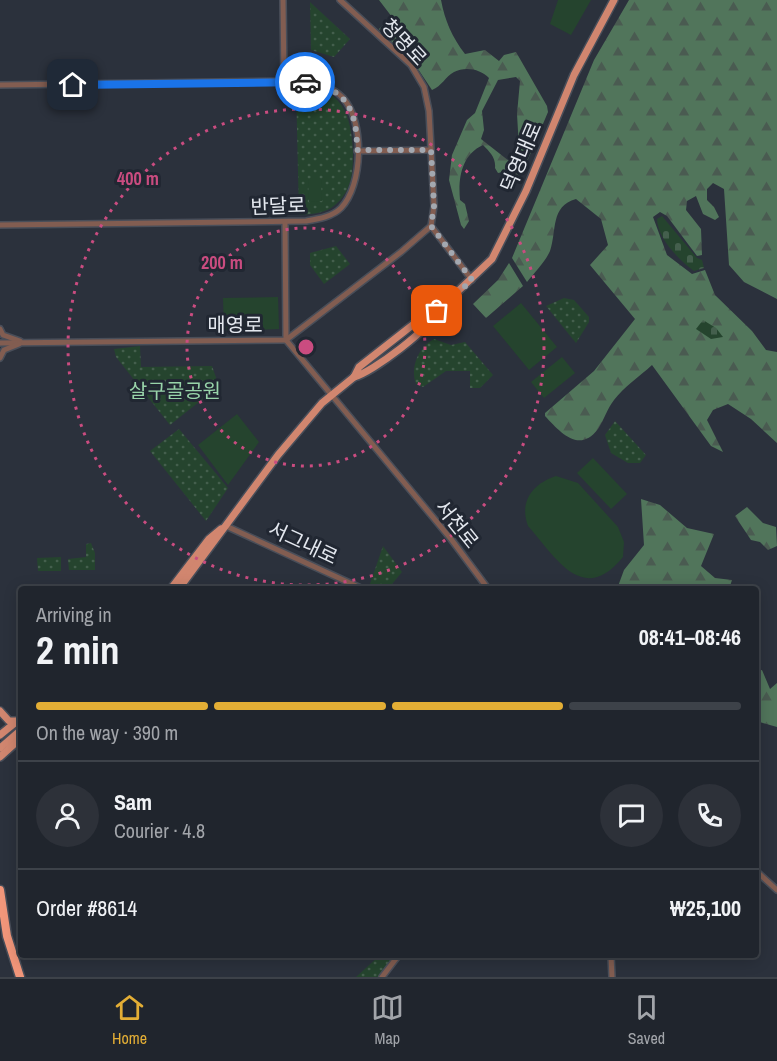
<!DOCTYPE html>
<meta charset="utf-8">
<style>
body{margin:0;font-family:"Archivo Narrow","Noto Sans KR",sans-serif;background:#2d3139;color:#f1f3f6;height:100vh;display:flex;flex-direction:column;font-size:22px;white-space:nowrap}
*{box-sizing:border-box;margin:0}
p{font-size:20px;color:#a2a5aa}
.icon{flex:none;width:33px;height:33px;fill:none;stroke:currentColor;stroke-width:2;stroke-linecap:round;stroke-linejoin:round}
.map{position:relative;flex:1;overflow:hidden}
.details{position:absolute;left:18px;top:586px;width:741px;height:372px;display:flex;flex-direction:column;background:#20252d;border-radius:6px;box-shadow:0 3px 15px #0003,0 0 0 2px #3d4249}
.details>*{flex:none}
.pin{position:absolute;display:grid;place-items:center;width:51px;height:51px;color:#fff;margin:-26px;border-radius:12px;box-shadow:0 3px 9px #0006}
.courier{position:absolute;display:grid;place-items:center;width:60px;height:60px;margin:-30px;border:4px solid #1a73e8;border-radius:50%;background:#fff;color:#222;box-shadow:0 2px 8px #0007}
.summary em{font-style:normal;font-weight:700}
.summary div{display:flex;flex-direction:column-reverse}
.summary{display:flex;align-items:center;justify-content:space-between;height:102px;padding:0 18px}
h1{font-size:39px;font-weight:700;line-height:45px}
.bar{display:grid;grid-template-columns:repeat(4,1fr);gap:9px 6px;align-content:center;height:72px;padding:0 18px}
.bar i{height:8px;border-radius:4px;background:#3d4249}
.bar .on{background:#e3ae35}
.bar p{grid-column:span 4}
.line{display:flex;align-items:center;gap:15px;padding:0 18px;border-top:2px solid #3d4249}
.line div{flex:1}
.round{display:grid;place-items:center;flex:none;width:63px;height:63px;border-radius:32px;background:#2d3139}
.tab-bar{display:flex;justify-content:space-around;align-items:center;height:84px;border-top:2px solid #3d4249;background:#20252d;font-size:16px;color:#a2a5aa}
.tab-bar a{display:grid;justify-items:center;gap:3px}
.tab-bar .on{color:#e3ae35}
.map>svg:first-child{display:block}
</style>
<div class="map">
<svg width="777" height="977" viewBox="0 0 777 977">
<defs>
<pattern id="grass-dots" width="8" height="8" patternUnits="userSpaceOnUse" patternTransform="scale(1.5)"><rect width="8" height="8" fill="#25442e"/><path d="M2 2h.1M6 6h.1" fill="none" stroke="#445f4d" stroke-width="1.8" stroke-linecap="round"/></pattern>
<pattern id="forest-firs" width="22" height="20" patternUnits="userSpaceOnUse" patternTransform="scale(1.5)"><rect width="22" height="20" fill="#51755b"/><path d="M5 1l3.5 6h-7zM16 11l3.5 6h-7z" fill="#4a5b51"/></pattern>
<pattern id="cemetery-stones" width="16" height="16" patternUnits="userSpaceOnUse" patternTransform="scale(1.5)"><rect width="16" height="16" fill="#25442e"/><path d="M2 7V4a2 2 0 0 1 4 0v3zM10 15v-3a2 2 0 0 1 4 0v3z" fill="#445f4d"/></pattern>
</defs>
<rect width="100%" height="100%" fill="#2b313c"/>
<g fill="url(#grass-dots)">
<path d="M310 2 350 39 334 57 311 50Z"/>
<path d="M296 86C341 85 352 114 353 154 353 174 351 192 335 205 325 214 311 214 299 215Z"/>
<path d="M336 246 350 264 324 284 310 265V253Z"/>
<path d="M564 298 574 300 589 317V322L576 343 546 306Z"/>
<path d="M434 339 451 345 465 342 493 375 480 388H470V371H446L423 387 416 384C410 368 418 347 434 339Z"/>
<path d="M140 346 141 367 212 366 219 386 170 425 116 357 114 349Z"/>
<path d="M615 421 646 455 640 463H628L611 453 605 435Z"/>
<path d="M179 429 228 488 206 521 150 451Z"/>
<path d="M91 543 95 553V570H69L68 559 86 557V544Z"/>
<path d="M383 546 402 572 388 589H376L370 584Z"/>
<path d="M61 557V571H38L37 558Z"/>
<path d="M379 956H394L378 977H356Z"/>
</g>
<g fill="url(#forest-firs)">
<path d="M379 0H441C445 21 452 37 465 54L485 50 499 61 504 55 516 52 547 106 548 112 526 164 516 156 519 148 517 114 520 81 516 77 498 80 482 111 484 130 481 139 514 165 520 175 513 178 503 172 498 173 495 168C496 158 490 152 483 145 461 155 458 179 460 200L465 204 469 221 464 229 461 225 449 180 452 155 467 120 475 113 489 78C481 69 465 66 454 72 445 77 442 86 432 90L416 66 379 29 392 17Z"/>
<path d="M629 0H777V299L744 282 729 265 724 189 713 183 707 189V200L714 207 719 217 715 220 703 214 696 196 687 201 686 210 701 229 702 255 697 256 667 216 660 212 653 217 667 255 692 274 705 270 715 295 752 331 766 350 777 352V443L751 419 728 404 713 410 707 420 723 452 711 446 652 365C640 376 624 387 614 400 607 409 604 420 598 429 579 454 560 432 545 416V413L594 371 635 319 590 265 608 245 601 219 576 199C550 206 557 231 550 251 545 262 535 272 527 282L512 258 594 60Z"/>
<path d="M509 263 523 286 486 318 473 304 498 280Z"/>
<path d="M641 499 660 505 687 528 714 534 701 566 715 578 732 580 729 589H617L624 570 644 545Z"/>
<path d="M747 507 763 523 776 527 777 546 768 550 760 542 751 540 735 516Z"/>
<path d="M756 670H762L770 689 777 683V727L756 721V697L759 690 756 685Z"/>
</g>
<g fill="url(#cemetery-stones)">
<path d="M662 216 697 258 702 260 704 268 694 271C679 260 658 239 657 219Z"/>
<path d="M703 320 716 328 723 337 711 339 696 329Z"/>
</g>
<g fill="#25442e">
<path d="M558 0H591L571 35 550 24Z"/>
<path d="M308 180H321L322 201 309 202Z"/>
<path d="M278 297 279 329 224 331 223 298Z"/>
<path d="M521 303 557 347 529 370 493 326Z"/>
<path d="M562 357 575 373 544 398 531 382Z"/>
<path d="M237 414 259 442 228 485 198 445Z"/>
<path d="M593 458 627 494 611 509 577 473Z"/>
<path d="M556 476 578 483 618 527 624 542 623 557C583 606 557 559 528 526 519 502 532 484 556 476Z"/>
</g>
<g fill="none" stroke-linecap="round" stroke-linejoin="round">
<defs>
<g id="minor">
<path d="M283 0 284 82"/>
<path d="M340 0 411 65 424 87 429 111 434 206 431 226 472 280"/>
<path d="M0 85 300 81C315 83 332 86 343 98 365 122 363 185 341 208 332 217 318 219 306 221L0 225"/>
<path d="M357 151 431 150"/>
<path d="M285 222 286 340 451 539 489 590"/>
<path d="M0 329 3 335 20 341"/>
<path d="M0 343 286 340 401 252 431 226"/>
<path d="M0 358 4 350 19 344"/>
<path d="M226 526 365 590"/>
<path d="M756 871 777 890"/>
<path d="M611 956 612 977"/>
<path d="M382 977 398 956"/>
</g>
<g id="major">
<path d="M354 377C371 373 433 327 437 311"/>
<path d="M170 590 209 539 221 529"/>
<path d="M178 590 278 455 322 403 354 377 359 367 424 316 437 311 492 259 526 191 574 75 614 0"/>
<path d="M0 711 9 721H17"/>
<path d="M0 735 21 718"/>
<path d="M0 748 21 730"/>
<path d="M0 757 21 738"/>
</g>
<path id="highway" d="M0 890 7 936 20 977"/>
</defs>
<use href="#minor" stroke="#494e59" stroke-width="8"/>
<use href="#major" stroke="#494e59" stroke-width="10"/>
<use href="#highway" stroke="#494e59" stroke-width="11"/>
<use href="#minor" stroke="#825d51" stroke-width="5"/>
<use href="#major" stroke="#d1866f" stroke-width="7"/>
<use href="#highway" stroke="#f1967a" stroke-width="8"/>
</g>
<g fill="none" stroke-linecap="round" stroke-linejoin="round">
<path stroke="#a3a8b0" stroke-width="6" stroke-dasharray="0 10.8" d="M305 82C347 88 357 111 357 150H431L434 206 431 226 472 280 437 311"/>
<path stroke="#1a73e8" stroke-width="8" d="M73 85 305 82"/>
</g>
<g fill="none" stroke="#ca4c80" stroke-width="3" stroke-dasharray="3 6">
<circle cx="306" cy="347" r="119"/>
<circle cx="306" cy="347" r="238"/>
</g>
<g text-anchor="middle" stroke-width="6" stroke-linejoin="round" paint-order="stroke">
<g font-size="20" fill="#e4e8ef" stroke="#212732">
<text transform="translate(404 42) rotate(47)" y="7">청명로</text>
<text transform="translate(521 157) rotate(-67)" y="7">덕영대로</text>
<text transform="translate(278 206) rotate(-2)" y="7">반달로</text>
<text x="235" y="332">매영로</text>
<text transform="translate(457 524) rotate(51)" y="7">서천로</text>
<text transform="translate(303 543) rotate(25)" y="7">서그내로</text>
</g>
<g font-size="20" fill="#98d4a9" stroke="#212732">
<text x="175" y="398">살구골공원</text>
</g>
</g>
<circle cx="306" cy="347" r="9" fill="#ca4c80" stroke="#212732" stroke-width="3"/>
<g font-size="18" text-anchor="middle" font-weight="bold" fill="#ca4c80" stroke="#212732" stroke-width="6" stroke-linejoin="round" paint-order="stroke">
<text x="138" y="185">400 m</text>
<text x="222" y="269">200 m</text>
</g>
</svg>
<div class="pin" style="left:437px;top:311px;background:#ea580c"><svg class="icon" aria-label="bag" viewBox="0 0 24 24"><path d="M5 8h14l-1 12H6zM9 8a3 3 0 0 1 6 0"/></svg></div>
<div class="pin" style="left:73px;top:85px;background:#1f2937"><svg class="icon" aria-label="home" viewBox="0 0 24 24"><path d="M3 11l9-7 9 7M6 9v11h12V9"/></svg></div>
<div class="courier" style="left:305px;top:82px"><svg class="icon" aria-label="car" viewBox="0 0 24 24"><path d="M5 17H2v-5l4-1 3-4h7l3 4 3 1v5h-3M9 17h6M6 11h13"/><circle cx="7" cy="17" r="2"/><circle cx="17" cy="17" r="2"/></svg></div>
<section class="details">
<div class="summary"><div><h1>2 min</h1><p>Arriving in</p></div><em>08:41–08:46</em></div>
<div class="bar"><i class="on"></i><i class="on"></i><i class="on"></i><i></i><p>On the way · 390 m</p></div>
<div class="line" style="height:108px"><a class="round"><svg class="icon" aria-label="person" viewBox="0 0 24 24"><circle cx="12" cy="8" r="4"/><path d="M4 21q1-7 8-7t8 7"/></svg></a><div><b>Sam</b><p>Courier · 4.8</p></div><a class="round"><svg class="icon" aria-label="chat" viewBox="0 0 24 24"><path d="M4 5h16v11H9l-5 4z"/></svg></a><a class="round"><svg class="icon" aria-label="phone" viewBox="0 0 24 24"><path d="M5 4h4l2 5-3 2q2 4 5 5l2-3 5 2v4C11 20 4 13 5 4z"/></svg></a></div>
<div class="line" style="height:78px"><div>Order #8614</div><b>₩25,100</b></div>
</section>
</div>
<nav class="tab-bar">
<a class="on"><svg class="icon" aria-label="home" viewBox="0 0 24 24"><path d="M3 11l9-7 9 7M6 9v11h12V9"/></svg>Home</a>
<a><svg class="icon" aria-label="map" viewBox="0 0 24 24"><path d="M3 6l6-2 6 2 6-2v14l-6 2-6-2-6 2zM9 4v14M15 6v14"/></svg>Map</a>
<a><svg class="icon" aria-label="saved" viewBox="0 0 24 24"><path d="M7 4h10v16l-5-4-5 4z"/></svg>Saved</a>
</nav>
